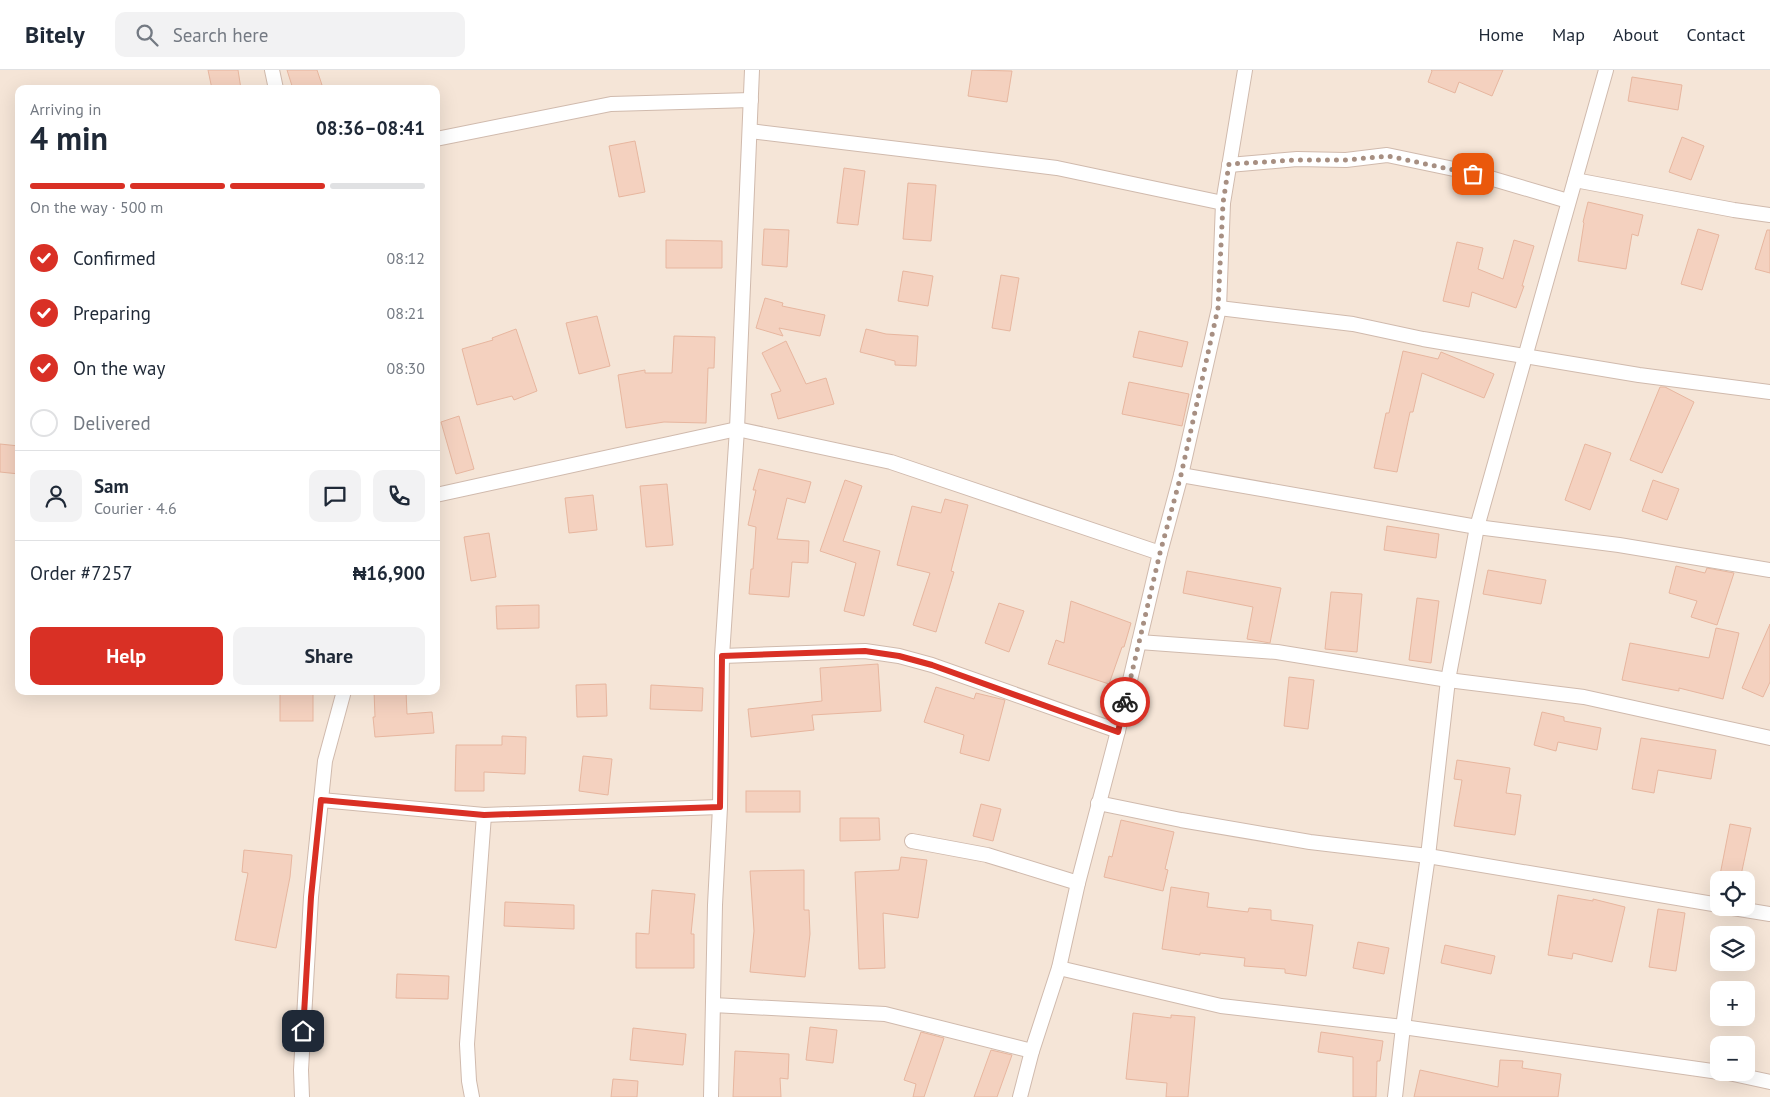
<!DOCTYPE html>
<meta charset="utf-8">
<style>
body{margin:0;font-family:"PT Sans",sans-serif;background:#f2f2f3;color:#1f2937;height:100vh;display:flex;flex-direction:column;font-size:19px;white-space:nowrap}
*{box-sizing:border-box;margin:0}
p{font-size:16px;color:#747a83}
.icon{flex:none;width:28px;height:28px;fill:none;stroke:currentColor;stroke-width:2;stroke-linecap:round;stroke-linejoin:round}
.map{position:relative;flex:1;overflow:hidden}
.side{position:absolute;left:15px;top:15px;width:425px;height:610px;display:flex;flex-direction:column;background:#fff;border-radius:10px;box-shadow:0 5px 20px #0002}
.side>*{flex:none}
.buttons{position:absolute;left:1710px;top:801px;display:grid;gap:10px}
.buttons a{display:grid;place-items:center;width:45px;height:45px;border-radius:10px;background:#fff;box-shadow:0 5px 20px #0002;font-size:25px}
.pin{position:absolute;display:grid;place-items:center;width:42px;height:42px;color:#fff;margin:-21px;border-radius:10px;box-shadow:0 2px 8px #0006}
.courier{position:absolute;display:grid;place-items:center;width:50px;height:50px;margin:-25px;border:4px solid #d93025;border-radius:50%;background:#fff;color:#222;box-shadow:0 1px 6px #0007}
.head em{font-style:normal;font-weight:700}
.head div{display:flex;flex-direction:column-reverse}
.head{display:flex;align-items:center;justify-content:space-between;height:85px;padding:0 15px}
h1{font-size:32px;font-weight:700;line-height:38px}
.bar{display:grid;grid-template-columns:repeat(4,1fr);gap:8px 5px;align-content:center;height:60px;padding:0 15px}
.bar i{height:6px;border-radius:4px;background:#e0e1e3}
.bar .on{background:#d93025}
.bar p{grid-column:span 4}
.line{display:flex;align-items:center;gap:12px;padding:0 15px;border-top:1px solid #e0e1e3}
.line div{flex:1}
.round{display:grid;place-items:center;flex:none;width:52px;height:52px;border-radius:10px;background:#f2f2f3}
ol{padding:0 15px;list-style:none}
li{display:flex;align-items:center;gap:15px;height:55px}
li p{margin-inline-start:auto}
li .icon{padding:5px;border-radius:50%;background:#d93025;color:#fff;stroke-width:4}
li:last-child{color:#747a83}
li i{width:28px;height:28px;border:2px solid #e0e1e3;border-radius:50%}
.primary-button{display:flex;gap:10px;margin-top:auto;padding:10px 15px}
.primary-button a{flex:1;height:58px;border-radius:10px;background:#d93025;color:#fff;font-size:20px;font-weight:700;line-height:58px;text-align:center}
.primary-button a+a{background:#f2f2f3;color:#1f2937}
header{display:flex;align-items:center;gap:30px;box-sizing:border-box;height:70px;padding:0 25px;background:#fff;border-bottom:1px solid #e0e1e3}
header strong{font-size:24px}
nav{display:flex;gap:28px;margin-inline-start:auto;font-size:18px}
.search{width:350px;height:45px;background:#f2f2f3;display:flex;align-items:center;gap:12px;box-sizing:border-box;padding:0 18px;border-radius:10px;color:#747a83;font-size:19px}
.map>svg:first-child{display:block}
</style>
<header>
<strong>Bitely</strong>
<div class="search"><svg class="icon" aria-label="search" viewBox="0 0 24 24"><circle cx="10" cy="10" r="6"/><path d="M15 15l6 6"/></svg>Search here</div>
<nav><a>Home</a><a>Map</a><a>About</a><a>Contact</a></nav>
</header>
<div class="map">
<svg width="1770" height="1027" viewBox="0 0 1770 1027">
<rect width="100%" height="100%" fill="#fdf4e9"/>
<path fill="#f5e5d7" fill-rule="evenodd" d="M0 0H1770V1027H0ZM19 19H436V621H19ZM1719 810H1746V838H1719ZM1719 865H1746V892H1719ZM1719 920H1746V948H1719ZM1719 975H1746V1002H1719Z"/>
<g fill="#f4d1bf" stroke="#e7b69f">
<path d="M208 0H238L241 19H212Z"/>
<path d="M287 0H317L322 15 309 19H293Z"/>
<path d="M972 0 1012 1 1007 32 968 26Z"/>
<path d="M1431 0H1503L1492 26 1459 12 1455 23 1428 12 1432 1Z"/>
<path d="M1632 7 1682 15 1678 40 1628 31Z"/>
<path d="M1682 67 1704 76 1691 110 1669 102Z"/>
<path d="M635 71 645 122 619 127 609 76Z"/>
<path d="M844 98 865 101 858 155 837 153Z"/>
<path d="M908 113 936 115 931 171 903 169Z"/>
<path d="M1588 132 1643 145 1638 166 1632 164 1626 199 1578 191 1584 153 1583 152Z"/>
<path d="M764 159 789 160 787 197 762 195Z"/>
<path d="M1698 159 1719 165 1702 220 1681 214Z"/>
<path d="M1767 160H1770V203L1755 199Z"/>
<path d="M666 170 722 171V198H666Z"/>
<path d="M1514 170 1534 176 1522 216H1524L1516 238 1472 222 1469 237 1443 231 1457 172 1483 178 1478 199 1503 209Z"/>
<path d="M903 201 933 206 928 236 898 231Z"/>
<path d="M1001 205 1019 208 1010 261 992 258Z"/>
<path d="M765 228 783 233 782 236 825 245 820 266 779 258 783 266 756 258Z"/>
<path d="M597 246 610 296 579 304 566 253Z"/>
<path d="M516 259 537 321 514 330 512 326 477 335 462 279 493 270 492 268Z"/>
<path d="M866 259 886 264 918 266 916 296 895 295V291L860 282Z"/>
<path d="M1139 261 1188 272 1182 297 1133 287Z"/>
<path d="M674 266 715 267 714 298H708L706 353 664 352 626 358 618 305 645 300V303H672Z"/>
<path d="M786 271 806 314 826 308 834 334 778 349 771 324 781 321 762 283Z"/>
<path d="M1403 281 1438 289 1441 282 1494 304 1484 328 1422 303 1413 342H1410L1397 402 1374 398 1386 343H1389Z"/>
<path d="M1129 312 1189 324 1182 356 1122 344Z"/>
<path d="M1660 317H1665L1694 332 1662 403 1630 390Z"/>
<path d="M459 346 474 399 456 404 441 352Z"/>
<path d="M0 374 19 376V404L0 402Z"/>
<path d="M1585 374 1611 383 1590 440 1565 430Z"/>
<path d="M759 399 811 412 805 433 787 428 777 469 809 471 808 493 792 492 789 527 749 524 751 499H753L756 457 748 455 756 420H753Z"/>
<path d="M845 410 862 416 843 471 880 481 864 546 844 541 856 493 820 481Z"/>
<path d="M1653 410 1679 419 1667 450 1642 441Z"/>
<path d="M667 414 673 475 646 477 640 416Z"/>
<path d="M593 425 597 460 569 463 565 428Z"/>
<path d="M945 429 968 435 951 501 954 502 936 562 913 555 930 503 897 495 912 436 941 443Z"/>
<path d="M1387 456 1439 464 1436 488 1384 480Z"/>
<path d="M489 463 496 507 471 511 464 467Z"/>
<path d="M1676 496 1705 503 1707 498 1734 503 1717 555 1691 547 1697 531 1669 523Z"/>
<path d="M1488 500 1546 510 1541 534 1483 524Z"/>
<path d="M1187 501 1281 518 1270 573 1247 569 1253 537 1183 523Z"/>
<path d="M1331 522 1362 524 1357 582 1325 579Z"/>
<path d="M1417 528 1439 531 1431 593 1409 590Z"/>
<path d="M1071 531 1131 553 1124 577H1122L1109 614 1048 594 1056 570 1064 573Z"/>
<path d="M999 533 1024 541 1009 582 985 573Z"/>
<path d="M539 535V558L497 559 496 536Z"/>
<path d="M1770 554V612L1763 627 1742 618Z"/>
<path d="M1716 558 1739 563 1723 629 1679 618V621L1622 610 1630 573 1709 588Z"/>
<path d="M878 594 881 641 812 645 814 660 751 667 748 639 822 631 820 598Z"/>
<path d="M1289 607 1314 610 1308 659 1284 656Z"/>
<path d="M606 614 607 646 577 647 576 615Z"/>
<path d="M651 615 703 618 702 641 650 639Z"/>
<path d="M936 617 974 629 976 623 1005 630 989 691 960 683 964 665 924 652Z"/>
<path d="M374 621H406L407 644 432 642 434 663 375 667 373 647H375Z"/>
<rect x="280" y="624" width="33" height="27"/>
<path d="M1542 642 1564 647V651L1601 658 1597 680 1558 672 1556 681 1534 675Z"/>
<path d="M502 666 526 667 525 704 484 702V721H455L456 675H502Z"/>
<path d="M1641 668 1716 680 1711 709 1658 700 1654 723 1632 719Z"/>
<path d="M583 686 612 689 608 725 579 721Z"/>
<path d="M1457 690 1510 698 1506 723 1521 725 1515 765 1454 756 1462 710 1454 709Z"/>
<rect x="746" y="721" width="54" height="21"/>
<path d="M981 734 1001 739 993 771 973 766Z"/>
<path d="M840 748H879L880 770 840 771Z"/>
<path d="M1121 750 1174 762 1165 799 1168 800 1163 821 1104 807 1109 786 1112 787Z"/>
<path d="M1730 754 1751 758 1740 810H1719Z"/>
<path d="M244 780 292 785 290 807 276 878 235 870 248 803 242 802Z"/>
<path d="M901 787 927 790 918 848 883 843 885 898 859 899 855 802 899 800Z"/>
<path d="M804 800V840H809L810 864 805 907 750 902 754 861 750 801Z"/>
<path d="M1171 817 1209 823 1207 837 1248 842 1249 838 1271 840V850L1313 855 1306 906 1285 903V899L1244 896 1245 888 1200 883V885L1162 879Z"/>
<path d="M652 820 695 824 691 864H694V898H636V863L649 864Z"/>
<path d="M1558 825 1593 831V829L1625 837 1612 892 1573 883 1572 889 1548 885Z"/>
<path d="M505 832 574 835V859L504 856Z"/>
<path d="M1658 839 1685 843 1676 901 1649 897Z"/>
<path d="M1358 872 1389 878 1384 904 1353 898Z"/>
<path d="M1445 875 1495 886 1491 904 1441 893Z"/>
<path d="M397 904 449 906 448 929 396 928Z"/>
<path d="M1133 943 1171 948V945L1195 947 1188 1027H1166L1167 1013 1126 1009Z"/>
<path d="M810 957 837 960 833 993 806 990Z"/>
<path d="M633 958 686 964 683 995 630 990Z"/>
<path d="M921 962 944 968 924 1027H913L916 1014 904 1010Z"/>
<path d="M1321 962 1383 971 1380 991H1377L1376 1027H1353V987L1318 982Z"/>
<path d="M991 980 1012 985 997 1027H974Z"/>
<path d="M735 981 789 984 788 1009 780 1008 781 1027H733Z"/>
<path d="M1500 990 1523 991 1522 998 1561 1004 1558 1027H1414L1420 1000 1498 1017Z"/>
<path d="M613 1009 638 1011 637 1027H611Z"/>
</g>
<g fill="none" stroke-linecap="round" stroke-linejoin="round">
<defs>
<g id="street">
<path d="M272 0 276 19"/>
<path d="M750 61 1057 98 1223 133"/>
<path d="M436 69 611 34 751 30"/>
<path d="M1229 95 1297 89 1346 90 1387 85 1473 103 1568 131"/>
<path d="M1575 110 1734 140 1770 145"/>
<path d="M1219 238 1353 254 1423 269 1524 286 1639 305 1770 322"/>
<path d="M1181 405 1477 457 1619 475 1770 500"/>
<path d="M436 425 737 359 891 392 1160 483"/>
<path d="M1139 572 1277 582 1448 610 1584 627 1770 668"/>
<path d="M722 586 865 581 899 586 932 595 1118 661"/>
<path d="M321 730 484 745 720 737"/>
<path d="M1098 733 1181 750 1310 772 1428 786 1719 835"/>
<path d="M912 771 987 785 1078 813"/>
<path d="M1733 838 1770 844"/>
<path d="M1059 898 1221 936 1403 957 1719 1002"/>
<path d="M713 935 885 944 1032 981"/>
<path d="M1724 1002 1770 1012"/>
<path d="M302 1027 301 1000 311 827 325 691 344 621"/>
<path d="M472 1027 469 1011 467 974 484 745"/>
<path d="M711 1027 715 835 720 737 722 586 737 359 752 0"/>
<path d="M1020 1027 1032 981 1059 898 1078 813 1118 661 1160 483 1181 405 1219 238 1223 133 1245 0"/>
<path d="M1395 1027 1403 957 1428 786 1448 610 1477 457 1606 0"/>
</g>
</defs>
<use href="#street" stroke="#d0baad" stroke-width="16"/>
<use href="#street" stroke="#fff" stroke-width="14"/>
</g>
<g fill="none" stroke-linecap="round" stroke-linejoin="round">
<path stroke="#a78f82" stroke-width="5" stroke-dasharray="0 9" d="M1125 632 1160 483 1181 405 1218 238 1223 133 1229 94 1297 90H1346L1388 86 1473 104"/>
<path stroke="#d93025" stroke-width="6" d="M303 961 311 827 321 730 484 745 720 737 722 586 865 581 899 586 932 595 1118 662 1125 632"/>
</g>
</svg>
<div class="buttons">
<a><svg class="icon" aria-label="locate" viewBox="0 0 24 24"><circle cx="12" cy="12" r="6"/><path d="M12 2v4M12 18v4M2 12h4M18 12h4"/></svg></a>
<a><svg class="icon" aria-label="layers" viewBox="0 0 24 24"><path d="M12 4l9 5-9 5-9-5zM3 14l9 5 9-5"/></svg></a>
<a>+</a>
<a>−</a>
</div>
<div class="pin" style="left:1473px;top:104px;background:#ea580c"><svg class="icon" aria-label="bag" viewBox="0 0 24 24"><path d="M5 8h14l-1 12H6zM9 8a3 3 0 0 1 6 0"/></svg></div>
<div class="pin" style="left:303px;top:961px;background:#1f2937"><svg class="icon" aria-label="home" viewBox="0 0 24 24"><path d="M3 11l9-7 9 7M6 9v11h12V9"/></svg></div>
<div class="courier" style="left:1125px;top:632px"><svg class="icon" aria-label="bike" viewBox="0 0 24 24"><circle cx="6" cy="16" r="4"/><circle cx="18" cy="16" r="4"/><path d="M6 16l4-8h5l3 8M10 8l3 8H6M13 5h3"/></svg></div>
<section class="side">
<div class="head"><div><h1>4 min</h1><p>Arriving in</p></div><em>08:36–08:41</em></div>
<div class="bar"><i class="on"></i><i class="on"></i><i class="on"></i><i></i><p>On the way · 500 m</p></div>
<ol>
<li><svg class="icon" aria-label="check" viewBox="0 0 24 24"><path d="M5 12l5 5 9-10"/></svg>Confirmed<p>08:12</p></li>
<li><svg class="icon" aria-label="check" viewBox="0 0 24 24"><path d="M5 12l5 5 9-10"/></svg>Preparing<p>08:21</p></li>
<li><svg class="icon" aria-label="check" viewBox="0 0 24 24"><path d="M5 12l5 5 9-10"/></svg>On the way<p>08:30</p></li>
<li><i></i>Delivered</li>
</ol>
<div class="line" style="height:90px"><a class="round"><svg class="icon" aria-label="person" viewBox="0 0 24 24"><circle cx="12" cy="8" r="4"/><path d="M4 21q1-7 8-7t8 7"/></svg></a><div><b>Sam</b><p>Courier · 4.6</p></div><a class="round"><svg class="icon" aria-label="chat" viewBox="0 0 24 24"><path d="M4 5h16v11H9l-5 4z"/></svg></a><a class="round"><svg class="icon" aria-label="phone" viewBox="0 0 24 24"><path d="M5 4h4l2 5-3 2q2 4 5 5l2-3 5 2v4C11 20 4 13 5 4z"/></svg></a></div>
<div class="line" style="height:65px"><div>Order #7257</div><b>₦16,900</b></div>
<div class="primary-button"><a>Help</a><a>Share</a></div>
</section>
</div>
